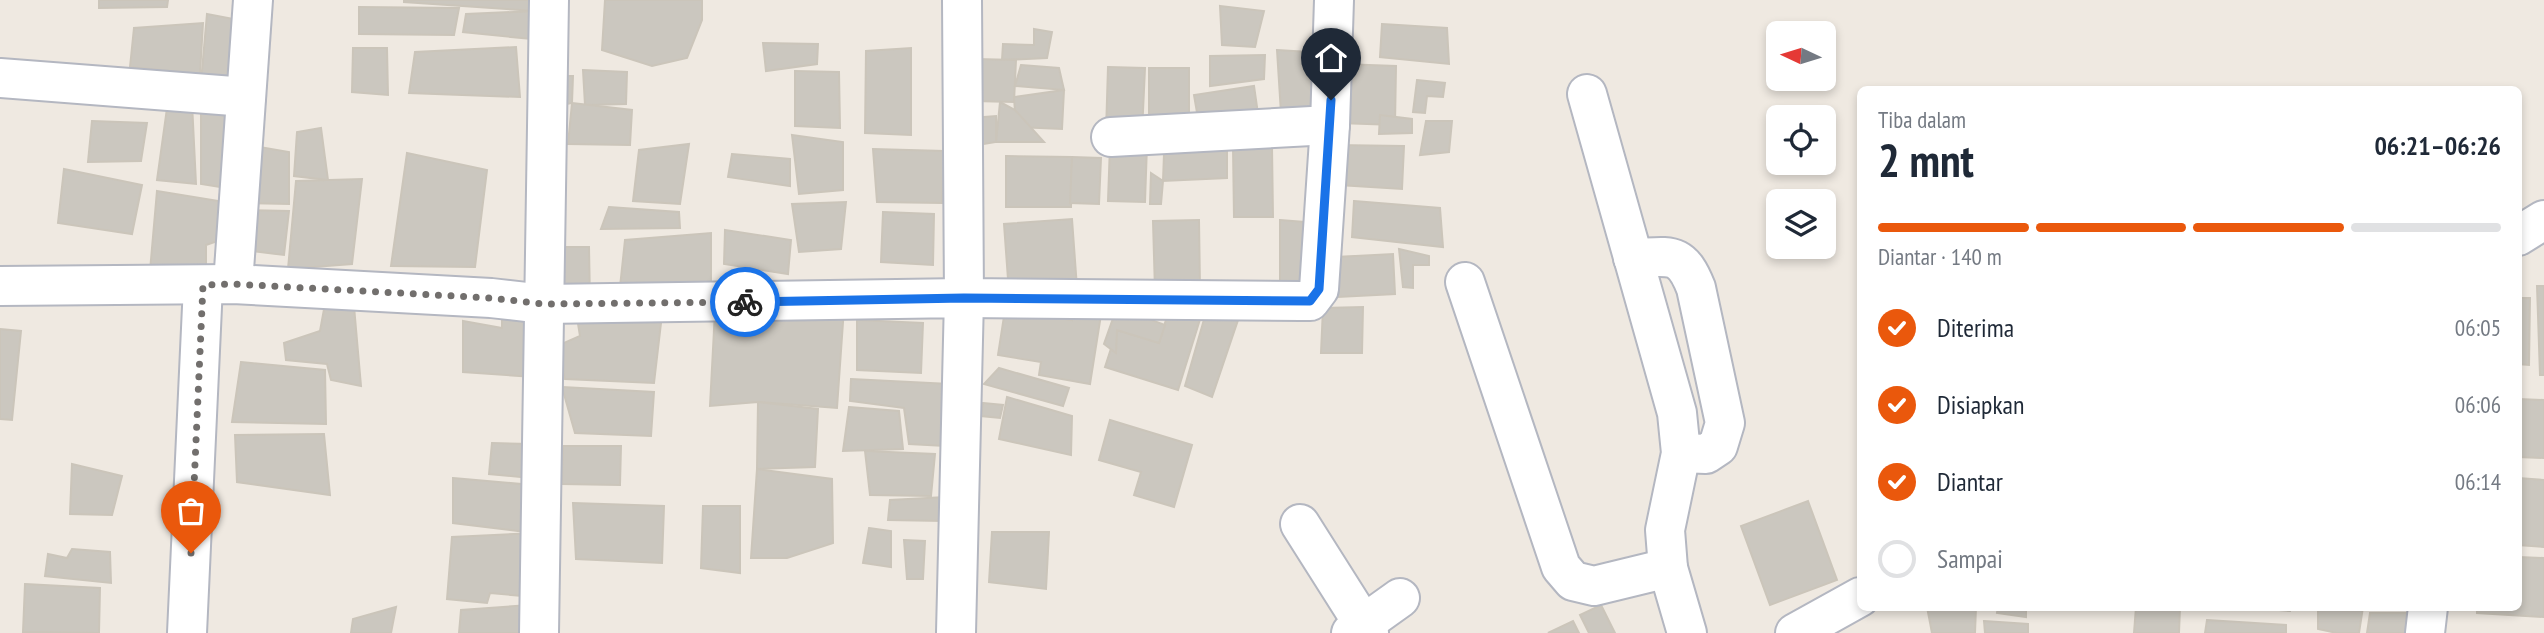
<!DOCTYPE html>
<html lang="id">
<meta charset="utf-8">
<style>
body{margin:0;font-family:"PT Sans Narrow",sans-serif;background:#f2f2f3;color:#1f2937;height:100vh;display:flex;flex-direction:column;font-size:26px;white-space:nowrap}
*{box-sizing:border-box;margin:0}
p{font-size:23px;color:#747a83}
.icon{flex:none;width:38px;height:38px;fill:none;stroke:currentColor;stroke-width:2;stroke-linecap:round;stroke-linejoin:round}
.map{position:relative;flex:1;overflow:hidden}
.drawer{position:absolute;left:1857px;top:86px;width:665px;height:525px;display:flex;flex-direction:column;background:#fff;border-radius:10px;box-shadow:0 4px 10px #0003}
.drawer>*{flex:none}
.needle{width:46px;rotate:274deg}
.tools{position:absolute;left:1766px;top:21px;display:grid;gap:14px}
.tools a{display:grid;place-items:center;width:70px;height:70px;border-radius:10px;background:#fff;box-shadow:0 4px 10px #0003;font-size:35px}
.pin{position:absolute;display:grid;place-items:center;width:60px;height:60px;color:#fff;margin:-72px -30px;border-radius:50% 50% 50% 0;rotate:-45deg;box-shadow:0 0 7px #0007}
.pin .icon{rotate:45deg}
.courier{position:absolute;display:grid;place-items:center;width:70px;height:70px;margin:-35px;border:5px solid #1a73e8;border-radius:50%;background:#fff;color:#222;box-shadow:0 2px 9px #0007}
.head em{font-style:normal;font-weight:600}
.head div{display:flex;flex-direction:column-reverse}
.head{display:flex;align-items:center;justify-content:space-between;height:119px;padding:0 21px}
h1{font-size:46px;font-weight:600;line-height:52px}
.bar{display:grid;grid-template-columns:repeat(4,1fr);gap:10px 7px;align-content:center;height:84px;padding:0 21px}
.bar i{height:9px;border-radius:5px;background:#e0e1e3}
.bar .selected{background:#ea580c}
.bar p{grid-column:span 4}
ol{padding:0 21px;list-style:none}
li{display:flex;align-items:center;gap:21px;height:77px}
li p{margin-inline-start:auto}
li .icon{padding:7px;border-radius:50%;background:#ea580c;color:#fff;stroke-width:4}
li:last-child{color:#747a83}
li i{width:38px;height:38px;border:4px solid #e0e1e3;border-radius:50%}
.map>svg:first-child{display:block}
</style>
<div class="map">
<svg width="2544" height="633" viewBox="0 0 2544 633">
<rect width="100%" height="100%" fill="#efe9e1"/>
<g fill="#cbc7bf" stroke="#cbc5ba" stroke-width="2">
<path d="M99 0H168L167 7 99 8Z"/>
<path d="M404 0H535V11L404 2Z"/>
<path d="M605 0H702V20L687 58 652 66 602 50Z"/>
<path d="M1220 6 1264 11 1255 47 1222 45Z"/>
<path d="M359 7 459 8 454 35 359 34Z"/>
<path d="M535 11 531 39 463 32 466 14Z"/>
<path d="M207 14 244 21 235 83 201 82Z"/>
<path d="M203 23 200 74 130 67 134 28Z"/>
<path d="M1382 24 1447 28 1449 64 1380 57Z"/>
<path d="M1034 29 1052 32 1047 58 1002 60 1003 44 1034 45Z"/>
<path d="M763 43 818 44 817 64 766 71Z"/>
<path d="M516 47 520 97 409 93 415 52Z"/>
<path d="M353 48H387L388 95 352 92Z"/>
<path d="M911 48V135L865 133 866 51Z"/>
<path d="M1277 50 1325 53 1321 116 1281 113Z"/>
<path d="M1265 55 1264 79 1210 86V56Z"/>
<path d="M976 59 1016 60 1014 102 974 101Z"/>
<path d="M1341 64 1396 66 1395 125 1339 123Z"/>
<path d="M1021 65 1059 68 1064 90 1015 86Z"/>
<path d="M1108 67 1145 68 1142 133 1106 132Z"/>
<rect x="1149" y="68" width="40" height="61"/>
<path d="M583 70 627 72 626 104 585 105Z"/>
<path d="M795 71 839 72 840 128 795 126Z"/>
<path d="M560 76H573L572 103 556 106Z"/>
<path d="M1417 80 1445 83 1443 97 1427 96 1425 113 1413 112Z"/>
<path d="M1254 86 1259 121 1200 130 1194 95Z"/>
<path d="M1064 90 1062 129 1016 127 1014 97Z"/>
<path d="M168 101 192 103 196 184 157 180Z"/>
<path d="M1000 102 1015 110 1044 142H996Z"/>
<path d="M572 103 632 110 630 145 568 144Z"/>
<path d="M201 105 236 110 233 189 201 184Z"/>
<path d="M1380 115 1412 119V133L1379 134Z"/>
<path d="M996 116V142L971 146V118Z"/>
<path d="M92 121 147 123 141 161 88 162Z"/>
<path d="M1426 121H1452L1449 152 1420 155Z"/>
<path d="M321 128 328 180 294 176 297 132Z"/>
<path d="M792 135 843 142V190L799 194Z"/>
<path d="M1227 137V178L1163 181 1164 154Z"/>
<path d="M689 144 680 204 633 201 639 150Z"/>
<path d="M248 145 289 152V204L245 203Z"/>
<path d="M1110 145H1147L1145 202 1108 201Z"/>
<path d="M1334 145 1404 146 1402 189 1339 185Z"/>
<path d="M1233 147H1272L1273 217H1234Z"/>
<path d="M873 149 944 151 942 203 877 202Z"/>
<path d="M407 153 487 170 475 267 391 266Z"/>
<path d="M732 154 790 159V186L728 177Z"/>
<path d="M1006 156 1072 157 1071 207H1006Z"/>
<path d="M1072 157 1101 158 1099 204 1070 203Z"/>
<path d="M64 169 142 185 132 234 58 223Z"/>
<path d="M1151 173 1163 181 1161 204H1150Z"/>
<path d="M362 179 352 264 288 269 296 181Z"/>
<path d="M157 191 231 203 226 238 206 245V274L150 271Z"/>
<path d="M1354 201 1440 208 1443 247 1352 237Z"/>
<path d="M846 202 841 249 799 252 792 204Z"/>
<path d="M609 207 679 212 680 228 601 229Z"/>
<path d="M248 210 289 211 284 255 243 250Z"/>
<path d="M883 212 934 214 933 265 881 262Z"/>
<path d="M1072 219 1077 288 1009 293 1004 224Z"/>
<path d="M1199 220 1200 290 1155 291 1153 221Z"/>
<path d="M1280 220 1317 223 1313 284H1280Z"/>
<path d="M725 230 791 240 788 274 724 264Z"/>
<path d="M711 233V290L620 287 625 240Z"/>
<path d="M546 247H589L590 302 546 303Z"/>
<path d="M1399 249 1429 256V265H1413V288L1403 287Z"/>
<path d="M1393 254 1395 294 1338 297 1336 257Z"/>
<path d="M2537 286H2544V375H2540Z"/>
<path d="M327 293 353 295 361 386 331 380 327 364 286 360 284 343 320 331Z"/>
<path d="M2518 298H2530L2529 365 2518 364Z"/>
<path d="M1103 302 1090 384 1039 375 1041 362 998 355 1005 310 1072 320 1075 306Z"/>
<path d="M1171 303 1202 313 1178 390 1105 367 1117 330 1159 343Z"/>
<path d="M502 304 534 310 533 377 463 372V321L502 328Z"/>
<path d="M575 305 663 306 654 383 565 379 557 346 580 336Z"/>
<path d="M1117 307 1165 325 1159 343 1117 330 1116 353 1104 344Z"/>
<path d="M1363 307 1362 353H1321L1323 308Z"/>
<path d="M844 308 837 408 758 402 710 406 715 311Z"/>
<path d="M1207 309 1238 320 1212 397 1185 386Z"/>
<path d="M857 320 923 323 921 373 857 370Z"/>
<path d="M0 329 21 331 12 420 0 419Z"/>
<path d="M241 362 325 370 326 424 232 422Z"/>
<path d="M999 368 1069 388 1063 406 984 384Z"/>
<path d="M851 379 949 384 945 446 909 444 904 408 850 401Z"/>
<path d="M562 387 654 392 651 436 575 433Z"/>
<path d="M1007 397 1072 416 1071 455 999 439Z"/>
<path d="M2518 399 2544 400V458L2518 457Z"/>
<path d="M758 402 818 409 815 467 757 469Z"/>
<path d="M983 403 1003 405 1000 418 981 416Z"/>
<path d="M849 407 899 411 903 449 843 451Z"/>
<path d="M1110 420 1192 445 1174 507 1134 495 1141 472 1099 460Z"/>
<path d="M324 434 330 495 237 482 235 435Z"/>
<path d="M492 443 530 444V478L489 474Z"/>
<path d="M563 446H621L620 485 562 484Z"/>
<path d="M865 451 935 454 931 496 870 495Z"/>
<path d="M72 464 122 476 112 515 70 514Z"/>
<path d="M757 469 832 479 833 543 787 558H751Z"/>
<path d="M453 478 532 485 534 533 453 523Z"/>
<path d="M2518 478 2544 480V547L2518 545Z"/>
<path d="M945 497 943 521 888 520 890 500Z"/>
<path d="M1808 501 1837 580 1770 605 1741 526Z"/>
<path d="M573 503 664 506 662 563 576 559Z"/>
<path d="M703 506H740V573L701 568Z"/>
<path d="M869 528 891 531V567L863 563Z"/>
<path d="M992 532H1049L1046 589 989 582Z"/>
<path d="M534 533 533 597 490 593 487 603 447 599 452 537Z"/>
<path d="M904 540 925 541 923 579H907Z"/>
<path d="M72 549 110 552 111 583 45 576 48 554 67 558Z"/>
<path d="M2518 557 2544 558V617L2477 613V607H2518Z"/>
<path d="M25 584 100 588 99 633 23 632Z"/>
<path d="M529 605V633H459L461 610Z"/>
<path d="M1601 605 1615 633H1589L1580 615Z"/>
<path d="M396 607 391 633H351L353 619Z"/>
<path d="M1927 607H1976L1975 633H1932Z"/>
<path d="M1998 607H2026V617L1997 613Z"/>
<path d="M2136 607H2180L2179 633H2134Z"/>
<path d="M2243 607H2291L2290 611Z"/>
<path d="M2318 607H2363L2359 633H2337L2318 629Z"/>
<path d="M2370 613H2415L2413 633H2367Z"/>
<path d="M2207 620 2286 625V633H2205Z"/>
<path d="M1573 621 1579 633H1548Z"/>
<path d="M1984 621 2028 624V633H1985Z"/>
</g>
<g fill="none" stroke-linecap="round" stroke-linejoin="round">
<defs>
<g id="street">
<path d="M962 0 964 298 1301 301H1310L1319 289 1330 125 1334 0"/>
<path d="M0 78 246 97"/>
<path d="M1587 94 1677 413 1681 453 1665 530 1668 568 1687 633"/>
<path d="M1111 137 1330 125"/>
<path d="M1633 258C1670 257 1681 250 1696 288L1725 423 1718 446 1706 454 1681 453"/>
<path d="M1465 282 1561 567 1573 581 1594 586 1668 568"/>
<path d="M233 284 253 0"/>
<path d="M0 286 233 284 491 298 544 304 964 298 956 633"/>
<path d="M1300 524 1369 633"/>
<path d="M187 633 203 285"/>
<path d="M539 633 549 0"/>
<path d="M1351 633 1400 598"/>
<path d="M1795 633 1860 597"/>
</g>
<g id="secondary">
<path d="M2518 236 2544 220"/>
<path d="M2425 633 2428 607"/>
</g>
</defs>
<use href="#street" stroke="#b4b7c1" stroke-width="42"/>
<use href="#secondary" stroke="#b4b7c1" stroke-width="42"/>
<use href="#street" stroke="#fff" stroke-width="38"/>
<use href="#secondary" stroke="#fff" stroke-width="38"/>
</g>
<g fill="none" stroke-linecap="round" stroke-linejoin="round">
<path stroke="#726f6d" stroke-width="7" stroke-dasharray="0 12.6" d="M191 553 203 285 233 284 491 298 544 304 745 302"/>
<path stroke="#1a73e8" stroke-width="9" d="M745 302 964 298 1310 301 1319 289 1331 100"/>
</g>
</svg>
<div class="tools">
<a><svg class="needle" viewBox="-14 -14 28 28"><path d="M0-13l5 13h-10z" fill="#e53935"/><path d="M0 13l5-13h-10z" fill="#747a83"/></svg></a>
<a><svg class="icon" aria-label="locate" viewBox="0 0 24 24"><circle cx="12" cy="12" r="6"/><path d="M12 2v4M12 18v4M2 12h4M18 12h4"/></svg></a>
<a><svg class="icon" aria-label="layers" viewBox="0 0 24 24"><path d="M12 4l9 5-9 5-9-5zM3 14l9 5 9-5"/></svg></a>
</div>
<div class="pin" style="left:191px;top:553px;background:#ea580c"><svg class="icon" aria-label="bag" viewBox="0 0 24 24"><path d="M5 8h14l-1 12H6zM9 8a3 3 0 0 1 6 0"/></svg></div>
<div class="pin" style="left:1331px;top:100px;background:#1f2937"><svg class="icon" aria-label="home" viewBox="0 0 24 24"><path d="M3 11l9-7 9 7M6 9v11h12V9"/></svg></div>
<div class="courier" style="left:745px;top:302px"><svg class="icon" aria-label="bike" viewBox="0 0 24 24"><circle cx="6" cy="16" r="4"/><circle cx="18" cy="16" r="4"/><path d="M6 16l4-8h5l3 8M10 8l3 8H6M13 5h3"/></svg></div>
<section class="drawer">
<div class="head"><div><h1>2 mnt</h1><p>Tiba dalam</p></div><em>06:21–06:26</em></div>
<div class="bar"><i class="selected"></i><i class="selected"></i><i class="selected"></i><i></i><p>Diantar · 140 m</p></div>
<ol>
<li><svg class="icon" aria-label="check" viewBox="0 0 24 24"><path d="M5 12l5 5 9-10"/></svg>Diterima<p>06:05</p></li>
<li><svg class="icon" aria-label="check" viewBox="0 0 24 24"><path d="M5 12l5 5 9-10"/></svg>Disiapkan<p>06:06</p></li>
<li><svg class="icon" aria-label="check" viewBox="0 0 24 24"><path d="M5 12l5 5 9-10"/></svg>Diantar<p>06:14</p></li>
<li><i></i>Sampai</li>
</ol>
</section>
</div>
